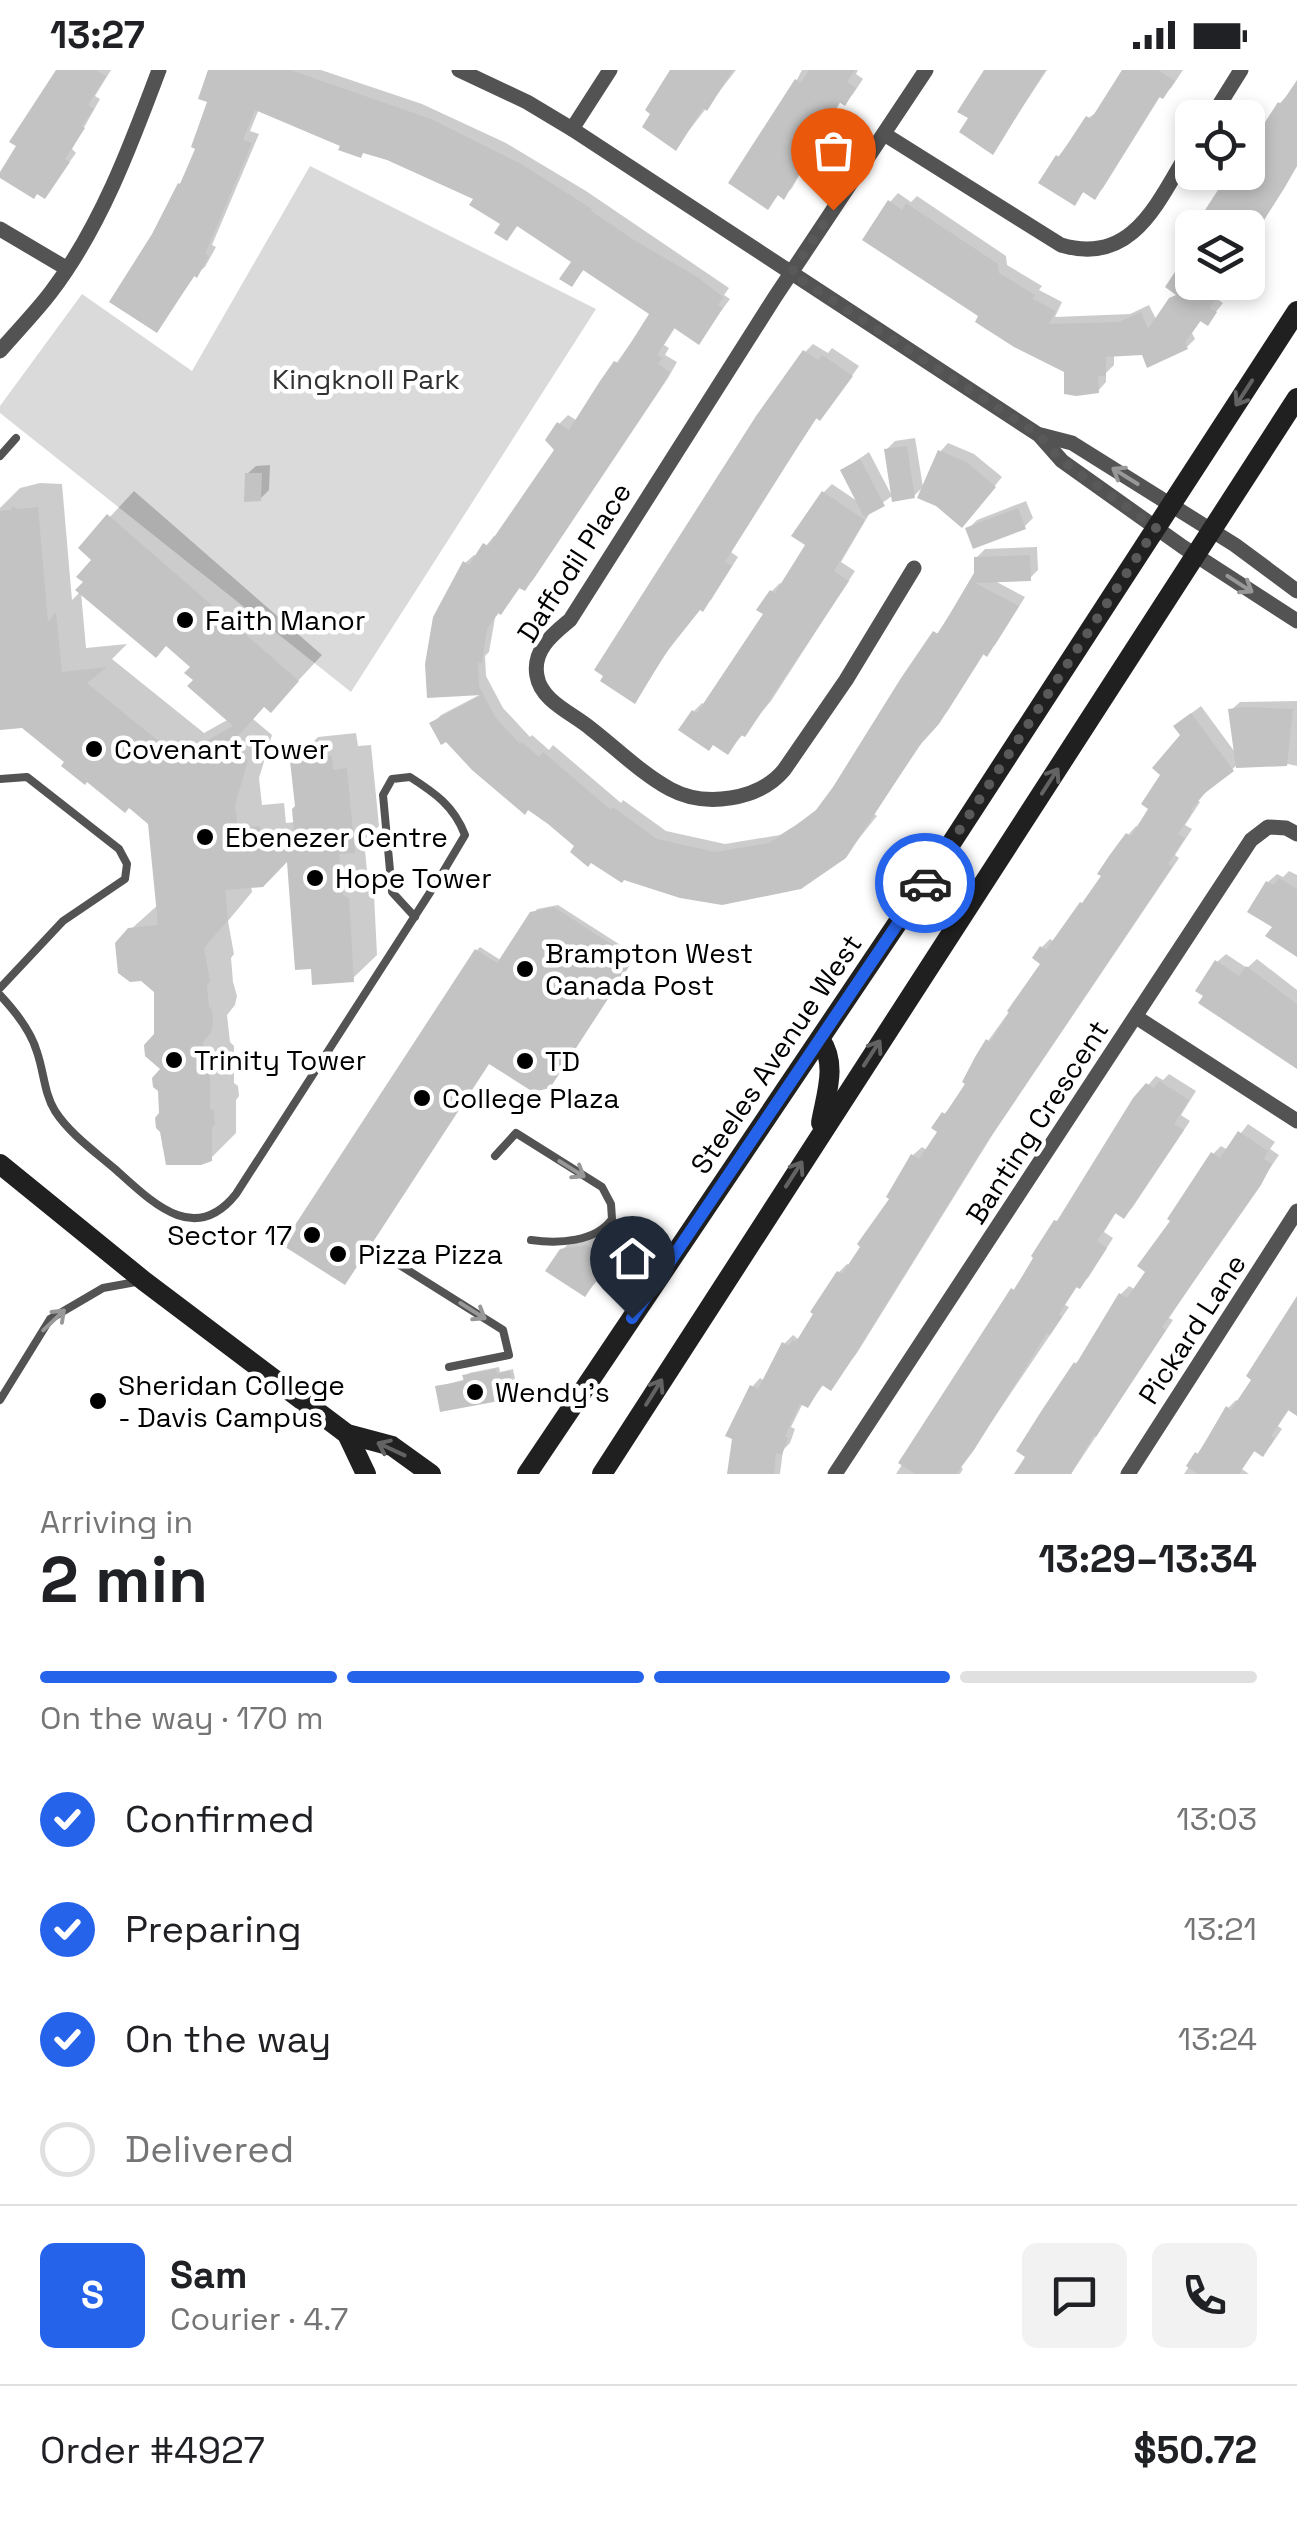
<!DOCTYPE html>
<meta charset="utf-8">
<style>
body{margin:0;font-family:"Space Grotesk",sans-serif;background:#f2f2f2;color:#202124;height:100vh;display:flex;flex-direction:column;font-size:38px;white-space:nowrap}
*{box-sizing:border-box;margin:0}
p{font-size:32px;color:#757577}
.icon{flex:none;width:55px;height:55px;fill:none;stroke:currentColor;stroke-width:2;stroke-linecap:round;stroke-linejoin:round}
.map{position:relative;height:1404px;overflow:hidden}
.sheet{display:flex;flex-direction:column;background:#fff;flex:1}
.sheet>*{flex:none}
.buttons{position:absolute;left:1175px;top:30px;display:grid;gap:20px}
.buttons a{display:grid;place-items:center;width:90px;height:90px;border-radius:15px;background:#fff;box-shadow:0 5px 15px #0003;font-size:50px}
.pin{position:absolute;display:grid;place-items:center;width:85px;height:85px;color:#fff;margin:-102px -42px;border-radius:50% 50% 50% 0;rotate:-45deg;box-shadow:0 0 10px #0007}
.pin .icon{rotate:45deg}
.courier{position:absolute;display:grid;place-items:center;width:100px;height:100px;margin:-50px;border:8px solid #2563eb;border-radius:50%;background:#fff;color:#222;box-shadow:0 2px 12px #0007}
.headline em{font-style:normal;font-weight:700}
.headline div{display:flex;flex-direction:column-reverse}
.headline{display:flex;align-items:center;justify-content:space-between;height:170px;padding:0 40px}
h1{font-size:65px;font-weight:700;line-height:75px}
.bar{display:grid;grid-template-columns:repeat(4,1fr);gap:15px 10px;align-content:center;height:120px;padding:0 40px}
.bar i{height:12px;border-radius:8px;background:#e0e0e0}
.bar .active{background:#2563eb}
.bar p{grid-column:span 4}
.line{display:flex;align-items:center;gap:25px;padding:0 40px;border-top:2px solid #e0e0e0}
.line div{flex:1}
.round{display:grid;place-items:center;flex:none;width:105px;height:105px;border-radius:15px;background:#f2f2f2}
ol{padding:0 40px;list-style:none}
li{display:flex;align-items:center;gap:30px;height:110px}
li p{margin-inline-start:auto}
li .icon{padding:10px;border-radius:50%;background:#2563eb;color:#fff;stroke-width:4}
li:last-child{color:#757577}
li i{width:55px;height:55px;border:5px solid #e0e0e0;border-radius:50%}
.status{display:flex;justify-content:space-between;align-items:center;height:70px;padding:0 50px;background:#fff;direction:ltr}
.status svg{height:28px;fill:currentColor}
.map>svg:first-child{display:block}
</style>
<div class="status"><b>13:27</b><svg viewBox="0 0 49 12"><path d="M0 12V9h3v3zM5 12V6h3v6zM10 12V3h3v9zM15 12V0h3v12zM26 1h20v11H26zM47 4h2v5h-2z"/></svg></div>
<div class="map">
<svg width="1297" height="1404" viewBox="0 0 1297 1404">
<rect width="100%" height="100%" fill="#fff"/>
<path fill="#dadada" d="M310 96 596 239 351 622 0 343V336L82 224 192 301Z"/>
<g fill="#0003" fill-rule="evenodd">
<path d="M59 0H111L95 26 100 29 72 79 76 83 45 126Z"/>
<path d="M211 0H321L422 34 506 73 586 121 729 218 724 225 730 229 698 272 676 256 664 275 669 278 665 285 677 292 668 308 533 510 525 518 521 516 509 533 500 541 495 548 489 582 485 586 486 606 503 638 530 667 532 665 549 680 553 675 621 733 623 730 666 761 725 774 780 765 807 748 821 737 977 504 976 488 985 479 1037 477 1038 500 1030 508 993 510 1025 527 995 575 985 582 947 642 927 665 874 744 877 746 844 787 830 797 578 776 432 654 441 645 483 623 429 625 465 493 474 485 477 487 494 466 497 468 558 380 559 354 568 345 576 350 652 243 585 198 572 214 574 191 519 154 507 168 503 153 477 127 388 88 343 75 259 39 250 61 259 64 212 175 216 177 205 197 196 204 157 260 155 165 198 77 210 31Z"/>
<path d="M673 0H736L676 77Z"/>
<path d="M802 0H858L856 4 863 9 853 24 844 33 841 31 792 118 784 126 779 123 768 137 784 34Z"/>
<path d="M985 0H1047L993 82 971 48Z"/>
<path d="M1122 0H1183L1171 18 1161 25 1103 118 1095 126 1085 120 1074 133 1058 87 1088 48 1099 41Z"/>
<path d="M1297 15V96L1248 174V158L1219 147 1231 105 1248 102 1263 75 1256 70 1280 33Z"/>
<path d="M898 123 911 132 917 126 1006 186 1007 195 1042 216 1039 220 1062 232 1055 247 1130 244 1149 235 1157 251 1178 223 1168 217 1192 184V212L1220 218 1223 220 1217 229 1223 233 1207 253 1202 249 1192 263 1195 269 1187 277 1114 284V295L1106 303V312L1098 321 982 245 890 132Z"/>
<path d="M813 274 828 283 832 278 859 296 828 339 818 346 766 425 731 482 738 487 711 530 701 538 673 573 635 631 805 282Z"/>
<path d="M915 368 923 417 914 426 886 380 895 371Z"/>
<path d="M948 373 974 384 1002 407 970 446 940 382Z"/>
<path d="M869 382 892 426 871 441 841 492 855 501 771 631 728 682 694 641 702 633 705 635 766 544 772 521 780 513 783 515 809 475 824 422 832 414 860 433 843 400Z"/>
<path d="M270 395 269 420 260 429 247 404 256 396Z"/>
<path d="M40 413 62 414 72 530 81 521 95 490 81 478 134 421 322 585 271 640 265 635 253 649 272 665 259 708 262 735 284 733 286 753 296 752 298 737 293 692 318 667 356 663 358 676 371 675 379 756 364 770 367 801 373 804 377 885 352 909 289 787 251 815 252 822 228 851 234 884 231 888 233 912 237 926 235 935 227 945 230 972 234 976V1013L238 1016 239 1026 236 1030V1063L210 1089 162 1043 163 999 156 964V921L130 860 159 834 151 753 23 656 0 658V438L20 418ZM81 522 167 574 193 597 196 609 229 649 204 663 112 589 127 574 86 578Z"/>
<path d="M1026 431 1033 448 1024 457 968 459 977 450Z"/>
<path d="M1297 631V696L1288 694 1237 695 1197 730 1200 732 1185 755 1192 759 1175 785 1179 788 993 1064 857 1283 830 1318 824 1314 808 1335 803 1333 791 1357 795 1359 790 1373 783 1380 780 1404H730L752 1317 760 1308 765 1311 784 1274 793 1265 798 1269 839 1202 847 1194 851 1196 893 1128 889 1126 913 1085 922 1077 928 1081 941 1061 944 1044 953 1036 988 971 1044 893 1042 877 1050 869 1055 872 1090 825 1128 765 1136 756 1139 758 1152 738 1183 665 1185 648 1201 636 1237 685 1231 640 1240 632Z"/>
<path d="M1289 801 1297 805V884L1275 856 1251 841 1268 812 1277 804 1283 807Z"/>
<path d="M558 835 636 885 553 1012 477 880 480 877 502 891 537 839Z"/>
<path d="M1226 884 1247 898 1257 889 1297 920V996L1217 892Z"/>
<path d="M1169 1004 1196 1021 1181 1045 1190 1051 1132 1138 1124 1146 1117 1141 1104 1162 1113 1168 1088 1208 1078 1215 1065 1235 1069 1237 961 1397 963 1399 960 1404H896L1135 1030 1156 1006 1163 1010Z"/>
<path d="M1248 1054 1275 1072 1270 1079 1279 1085 1169 1248 1173 1250 1071 1404H1017L1075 1294 1084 1285 1121 1224 1129 1216 1136 1220 1213 1084 1221 1076 1228 1080Z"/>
<path d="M600 1162 621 1176 598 1210 585 1224 562 1180 576 1166Z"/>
<path d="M1297 1230V1334L1290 1338 1278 1356 1282 1359 1271 1375 1263 1384 1256 1379 1242 1399 1249 1404H1184L1228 1338 1236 1330 1239 1332Z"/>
<path d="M499 1297 500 1302 513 1299 518 1323 514 1326 438 1317 466 1309 469 1303Z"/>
</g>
<g fill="#c3c3c3">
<path d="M56 0H96L106 6 88 35 94 39 82 56 85 58 65 89 70 92 45 129 37 124 34 129 0 108V102L16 76 9 72Z"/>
<path d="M208 0H290L431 49 521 94 592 139 591 141 634 170 699 208 723 227 718 235 723 238 699 275 674 258 657 285 662 288 658 294 670 302 660 319 525 521 519 518 501 545 498 543 487 559 482 593H478L479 616 495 647 520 674 522 672 539 687 543 682 611 740 613 737 657 769 715 782 769 773 795 756 816 740 833 717 901 608 933 561 938 564 974 503V487L1030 485 1031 511 975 513 1019 536 987 587 983 584 939 654 919 676 846 788 801 819 722 835 680 828 624 810 622 813 591 793 588 797 570 782 574 776 548 754 528 740 525 745 472 700 446 672 441 675 429 653 482 625 427 628 425 594 433 547 463 491 469 495 483 473 488 476 554 380 545 370 557 352 569 360 600 311 614 291 618 293 649 244 583 200 572 217 559 209 571 192 517 156 507 171 494 163 500 154 469 135 473 129 387 90 363 83 361 88 338 80 340 76 255 40 243 70 252 73 205 184 209 186 197 208 194 206 157 263 109 232 152 164 178 113 180 114 195 79 191 77 207 32 198 29Z"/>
<path d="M670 0H733L707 41 703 38 676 81 642 57 650 44 645 40Z"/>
<path d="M809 0H855L847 12 856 18 845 36 839 32 784 130 778 125 768 140 728 113 795 9 801 13Z"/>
<path d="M984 0H1045L993 85 959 62 968 48 957 42Z"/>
<path d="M1122 0H1158L1175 11 1163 29 1159 27 1095 130 1083 122 1075 136 1038 113 1056 85 1059 87 1086 46 1091 49Z"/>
<path d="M1297 10V96L1285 117 1259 158H1209L1216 147 1205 140 1229 103 1238 109 1243 102H1248V95L1260 76 1253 71 1278 32 1281 34Z"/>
<path d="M888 130 902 140 906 133 998 194 999 203 1035 225 1033 229 1056 241 1049 254 1119 252 1141 242 1148 259 1169 228 1176 225 1165 217 1192 176V212H1224L1210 238 1217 242 1208 256 1200 251 1185 273 1188 279 1147 298 1142 285 1106 287V306H1098L1099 323 1076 326 1064 324V302L1014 277 975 252 978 246 862 170Z"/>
<path d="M803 280 818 290 822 285 853 306 820 351 816 348 725 492 732 496 719 516 703 542 700 540 665 584 635 634 600 611 603 606 594 600 756 346Z"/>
<path d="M907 376 915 428 892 432 884 379Z"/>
<path d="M938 380 966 392 996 417 962 458 936 436 917 428Z"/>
<path d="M860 389 885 436 864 447 840 400Z"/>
<path d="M245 403H262L261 431 244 432Z"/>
<path d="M822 421 865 450 834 501 849 511 745 667 741 665 728 685 713 675 709 681 678 660 692 640 697 643 763 544 756 540 770 520 775 523 805 475 791 466Z"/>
<path d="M13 436 17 439 38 437 48 552 56 542 62 602 107 597 87 613 178 687 233 656 187 616 193 610 184 603 190 597 166 576 156 588 75 520 83 512 76 507 91 490 78 478 107 444 299 611 271 643 264 637 230 675 248 691 235 735 238 759 260 756 262 777 295 774 292 739 295 736 290 691 332 686 333 700 347 698 355 783 339 784 343 825 349 828 354 912 312 915 311 899 295 900 287 792 263 817 225 820 228 850 204 878 210 911 207 916 209 937 212 940 213 953 211 963 203 972 206 997 210 1001V1038L214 1041 215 1054 212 1057V1091L201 1095H166L160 1062 156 1058 155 1048 159 1043 158 1021 153 1017 152 1008 160 999 145 986 144 975 154 964V922L141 911 130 912 118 903 115 873 128 858 158 855 148 754 129 738 125 743 87 712 85 715 61 696 64 692 22 658 0 660V441L10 440Z"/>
<path d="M1018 438 1026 459 973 479 965 458Z"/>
<path d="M1246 637 1293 639 1287 696 1236 698 1228 639Z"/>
<path d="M1191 643 1234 701 1205 723 1191 740 1193 741 1178 764 1185 768 1168 794 1172 797 985 1075 849 1294 831 1321 822 1315 808 1338 800 1334 785 1366 788 1368 782 1385 776 1383 774 1404H727L732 1369 725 1366 750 1315 758 1319 782 1272 789 1276 793 1270 796 1272 813 1244 810 1242 837 1201 842 1204 860 1177 857 1174 889 1129 886 1127 911 1084 919 1089 937 1062 931 1058 942 1042 945 1044 965 1014 962 1012 975 987 986 969 990 972 1009 943 1007 941 1040 894 1032 888 1040 876 1046 880 1080 832 1082 833 1101 806 1097 804 1109 786 1126 763 1131 766 1148 739 1141 734 1160 705 1152 698 1180 665 1173 656Z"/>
<path d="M1279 808 1297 819V887L1265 866 1272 857 1247 842 1266 811 1274 815Z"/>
<path d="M554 837 634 889 550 1018 533 1022 489 994 345 1215 282 1175 475 879 497 893 530 842Z"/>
<path d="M1215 890 1239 906 1246 896 1297 934V999L1198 933 1203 926 1195 921Z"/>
<path d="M1159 1011 1189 1030 1174 1054 1184 1060 1124 1149 1115 1143 1097 1171 1107 1178 1080 1219 1076 1217 1059 1244 1062 1247 1050 1265 1047 1263 974 1380 956 1404H916L898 1393 1002 1232 1011 1218 1014 1220 1033 1188 1031 1186 1054 1150 1057 1151 1133 1028 1146 1013 1154 1018Z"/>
<path d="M1238 1061 1268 1081 1264 1089 1272 1094 1261 1115 1162 1257 1166 1260 1096 1367 1094 1365 1071 1404H1014L1025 1387 1016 1381 1042 1340 1074 1292 1076 1294 1119 1223 1127 1228 1145 1202 1137 1196 1170 1151 1167 1149 1211 1082 1220 1088Z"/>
<path d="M586 1175 610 1190 585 1227 545 1201 560 1179Z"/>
<path d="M1297 1226V1346L1288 1340 1271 1366 1275 1368 1263 1387 1254 1381 1239 1404H1198L1186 1396 1195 1382 1198 1384 1226 1336 1231 1340 1251 1310 1246 1306Z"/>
<path d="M496 1299 497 1304 510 1301 515 1328 440 1342 435 1316 464 1311 462 1305Z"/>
</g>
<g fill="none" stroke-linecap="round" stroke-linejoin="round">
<g stroke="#535353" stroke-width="8">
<path d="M0 386 16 368"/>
<path d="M0 709 27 707 119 779 127 794 125 809 63 851 0 918"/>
<path d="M0 925C15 941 31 961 37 982 44 1002 44 1023 55 1041 70 1064 94 1081 115 1099 151 1131 194 1177 236 1124L440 807 465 765C454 736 435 723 410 707L392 709 383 725 392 822 415 847"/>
<path d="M495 1086 516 1063 602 1117 611 1134 612 1149C596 1172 558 1174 531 1170"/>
<path d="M390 1189 503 1260 509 1285 449 1297"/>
<path d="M0 1330 50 1249 103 1218 136 1212"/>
</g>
<g stroke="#535353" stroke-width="15">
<path d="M459 0 527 32 572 59 1039 365 1062 391 1183 477 1297 551"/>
<path d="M1211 48 1241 0"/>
<path d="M572 59 610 0"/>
<path d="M884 64 1061 175C1135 197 1159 128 1192 76"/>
<path d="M0 159 66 198"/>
<path d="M0 281C17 261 35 243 51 222 100 158 131 75 159 0"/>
<path d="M1041 365 1072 373 1235 475 1297 521"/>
<path d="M914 498 846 610 784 700C759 730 705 738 670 719 642 704 616 678 590 658 572 643 541 631 537 606 532 580 553 564 570 550L775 227 926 0"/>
<path d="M1136 947 1297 1051"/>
<path d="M835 1404 1251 770 1268 757 1286 758 1297 764"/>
<path d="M1128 1404 1297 1141"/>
</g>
<g stroke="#202020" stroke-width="20">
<path d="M820 969C838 994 826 1024 821 1053"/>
<path d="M0 1094 144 1211 347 1364 392 1376 431 1404"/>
<path d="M347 1364 366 1404"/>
<path d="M527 1404 952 772 1297 241"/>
<path d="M602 1404 1297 328"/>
</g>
</g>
<defs><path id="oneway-shaft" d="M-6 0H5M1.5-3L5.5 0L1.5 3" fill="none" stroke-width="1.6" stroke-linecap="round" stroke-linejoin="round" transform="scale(2.5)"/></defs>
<g stroke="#636363">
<use href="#oneway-shaft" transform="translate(1244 323) rotate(123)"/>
<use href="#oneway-shaft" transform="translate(1050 711) rotate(-57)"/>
<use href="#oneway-shaft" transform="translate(872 983) rotate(-57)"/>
<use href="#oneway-shaft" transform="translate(794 1104) rotate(-57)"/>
<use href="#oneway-shaft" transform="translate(654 1322) rotate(-58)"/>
<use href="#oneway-shaft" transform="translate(391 1379) rotate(-155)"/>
</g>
<g stroke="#989898">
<use href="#oneway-shaft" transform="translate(1125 406) rotate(-148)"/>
<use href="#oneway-shaft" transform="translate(1240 514) rotate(33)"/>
<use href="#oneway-shaft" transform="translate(572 1099) rotate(32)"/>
<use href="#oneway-shaft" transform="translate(473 1241) rotate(32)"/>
<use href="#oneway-shaft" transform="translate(54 1250) rotate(-44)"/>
</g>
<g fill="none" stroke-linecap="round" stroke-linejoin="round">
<path stroke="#595959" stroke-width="10" stroke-dasharray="0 18" d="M833 140 791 203 1039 365 1062 391 1156 458 925 813"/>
<path stroke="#2563eb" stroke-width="12" d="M632 1248 925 813"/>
</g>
<g fill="#000" stroke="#fff" stroke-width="4">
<circle cx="185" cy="550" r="10"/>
<circle cx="94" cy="679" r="10"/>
<circle cx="205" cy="767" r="10"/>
<circle cx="315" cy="808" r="10"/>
<circle cx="525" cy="899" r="10"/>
<circle cx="174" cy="990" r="10"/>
<circle cx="525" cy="991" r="10"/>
<circle cx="422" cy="1028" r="10"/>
<circle cx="312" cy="1165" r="10"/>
<circle cx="338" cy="1184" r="10"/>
<circle cx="475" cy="1322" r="10"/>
<circle cx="98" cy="1331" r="10"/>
</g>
<g text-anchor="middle" stroke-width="9" stroke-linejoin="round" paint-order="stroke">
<g font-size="28" fill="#313131" stroke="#fff">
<text x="366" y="319">Kingknoll Park</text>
</g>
<g font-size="28" fill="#000" stroke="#fff">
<text transform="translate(574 492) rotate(-57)" y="10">Daffodil Place</text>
<text transform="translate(776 984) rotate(-56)" y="10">Steeles Avenue West</text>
<text transform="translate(1037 1052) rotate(-57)" y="10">Banting Crescent</text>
<text transform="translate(1192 1259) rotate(-57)" y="10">Pickard Lane</text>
</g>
<g font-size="28" fill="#000" stroke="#fff" text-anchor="start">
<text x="205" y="560">Faith Manor</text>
<text x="114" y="689">Covenant Tower</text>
<text x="225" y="777">Ebenezer Centre</text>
<text x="335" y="818">Hope Tower</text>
<text x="545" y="893">Brampton West<tspan x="545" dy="32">Canada Post</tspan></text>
<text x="194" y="1000">Trinity Tower</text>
<text x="545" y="1001">TD</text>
<text x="442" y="1038">College Plaza</text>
<text x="292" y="1175" text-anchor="end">Sector 17</text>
<text x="358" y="1194">Pizza Pizza</text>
<text x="118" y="1325">Sheridan College<tspan x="118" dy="32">- Davis Campus</tspan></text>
<text x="495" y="1332">Wendy's</text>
</g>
</g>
</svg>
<div class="buttons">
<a><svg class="icon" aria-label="locate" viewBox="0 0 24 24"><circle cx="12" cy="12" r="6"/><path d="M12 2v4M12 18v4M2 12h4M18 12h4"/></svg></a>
<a><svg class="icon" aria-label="layers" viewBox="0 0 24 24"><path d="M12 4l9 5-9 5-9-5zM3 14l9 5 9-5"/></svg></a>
</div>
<div class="pin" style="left:833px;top:140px;background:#ea580c"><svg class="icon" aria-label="bag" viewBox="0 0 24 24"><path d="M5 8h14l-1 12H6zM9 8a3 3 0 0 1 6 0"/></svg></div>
<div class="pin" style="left:632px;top:1248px;background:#1f2937"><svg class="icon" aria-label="home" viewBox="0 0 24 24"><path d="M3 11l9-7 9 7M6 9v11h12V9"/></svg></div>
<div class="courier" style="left:925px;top:813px"><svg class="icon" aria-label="car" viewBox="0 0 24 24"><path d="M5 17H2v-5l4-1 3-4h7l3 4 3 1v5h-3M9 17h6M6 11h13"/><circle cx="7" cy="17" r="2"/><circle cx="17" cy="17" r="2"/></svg></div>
</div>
<section class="sheet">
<div class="headline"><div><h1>2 min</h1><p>Arriving in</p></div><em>13:29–13:34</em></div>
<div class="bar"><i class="active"></i><i class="active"></i><i class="active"></i><i></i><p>On the way · 170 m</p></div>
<ol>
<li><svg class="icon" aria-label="check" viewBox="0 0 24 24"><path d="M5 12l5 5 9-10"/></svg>Confirmed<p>13:03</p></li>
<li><svg class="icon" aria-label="check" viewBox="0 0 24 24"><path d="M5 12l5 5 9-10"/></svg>Preparing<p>13:21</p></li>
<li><svg class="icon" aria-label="check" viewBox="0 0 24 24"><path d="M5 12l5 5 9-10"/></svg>On the way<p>13:24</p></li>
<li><i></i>Delivered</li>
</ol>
<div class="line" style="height:180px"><b class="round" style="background:#2563eb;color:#fff">S</b><div><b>Sam</b><p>Courier · 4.7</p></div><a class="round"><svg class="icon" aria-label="chat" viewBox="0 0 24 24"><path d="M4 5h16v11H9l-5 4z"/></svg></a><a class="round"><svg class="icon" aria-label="phone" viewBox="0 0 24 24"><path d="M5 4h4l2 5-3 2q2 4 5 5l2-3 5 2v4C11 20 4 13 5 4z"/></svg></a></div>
<div class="line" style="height:130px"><div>Order #4927</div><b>$50.72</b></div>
</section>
